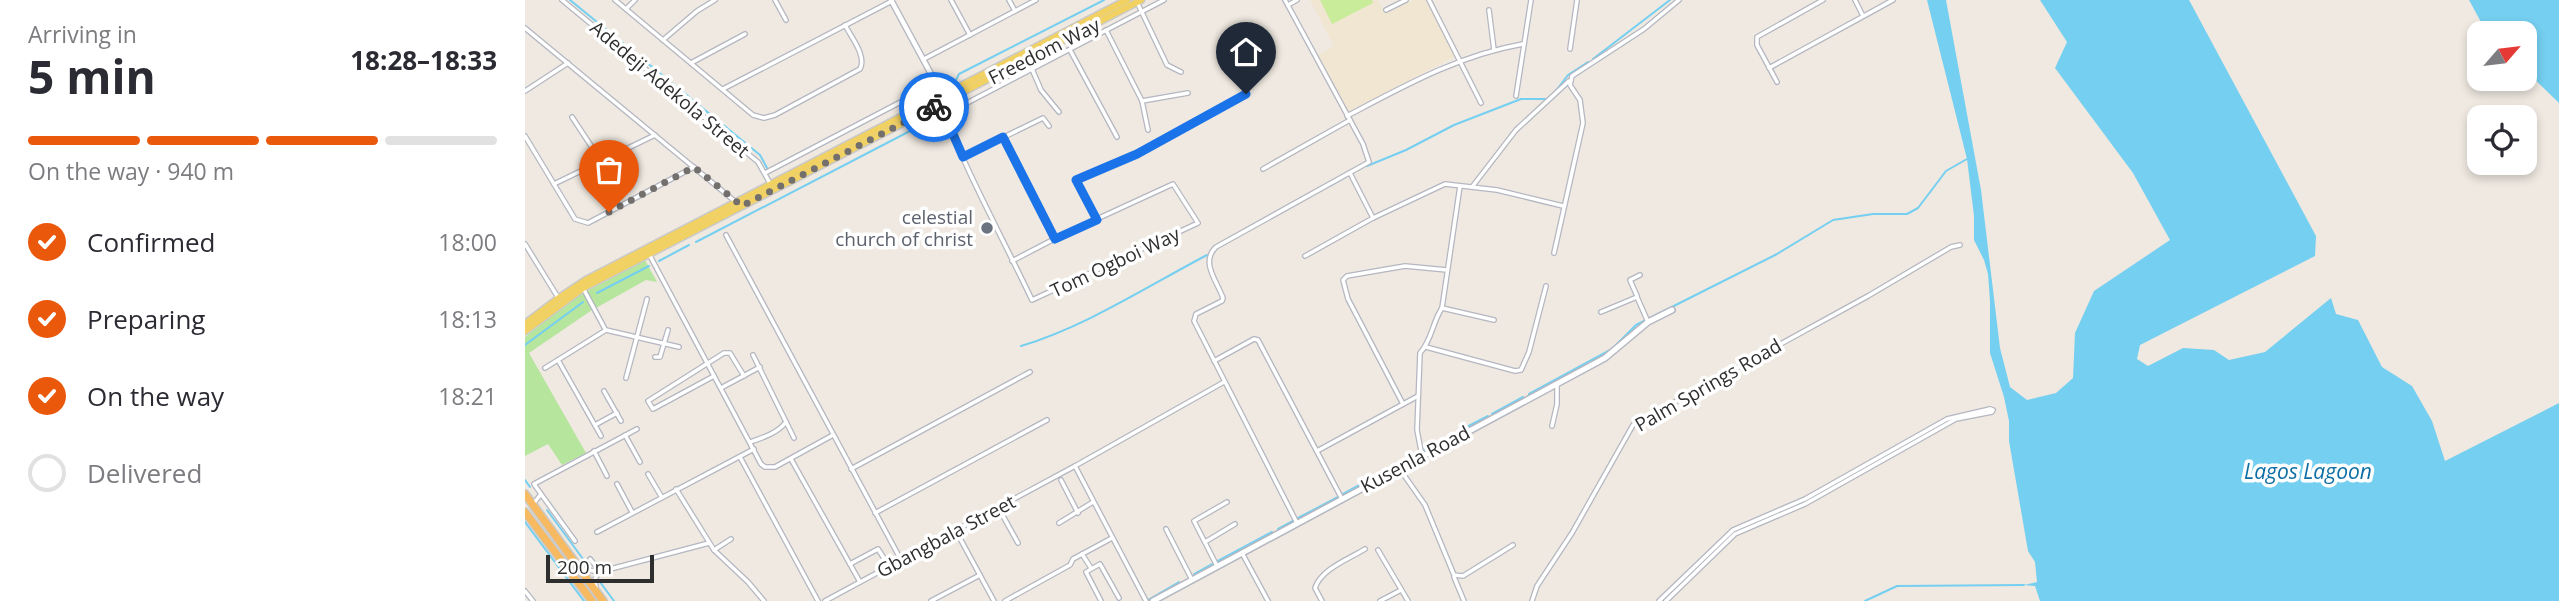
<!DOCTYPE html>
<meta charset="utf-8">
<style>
body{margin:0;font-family:"Open Sans",sans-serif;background:#f7f7f7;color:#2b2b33;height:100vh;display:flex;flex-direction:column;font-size:26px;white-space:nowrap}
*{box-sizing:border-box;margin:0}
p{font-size:23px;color:#7c7c81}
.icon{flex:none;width:38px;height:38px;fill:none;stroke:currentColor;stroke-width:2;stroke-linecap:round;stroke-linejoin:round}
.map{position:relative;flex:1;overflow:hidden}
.drawer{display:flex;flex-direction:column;background:#fff;width:525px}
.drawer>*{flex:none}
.needle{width:46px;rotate:62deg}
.fabs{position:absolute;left:1942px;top:21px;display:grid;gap:14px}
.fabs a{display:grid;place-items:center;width:70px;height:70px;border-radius:14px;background:#fff;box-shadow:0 4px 10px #0003;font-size:35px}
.scale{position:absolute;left:21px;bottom:18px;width:108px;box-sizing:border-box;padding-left:7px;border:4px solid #2e2e2e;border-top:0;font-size:19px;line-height:24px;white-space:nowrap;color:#2e2e2e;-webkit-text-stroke:5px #fff;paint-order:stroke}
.pin{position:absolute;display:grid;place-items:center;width:60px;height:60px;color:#fff;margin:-72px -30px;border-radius:50% 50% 50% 0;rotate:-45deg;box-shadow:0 0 7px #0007}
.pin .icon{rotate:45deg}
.courier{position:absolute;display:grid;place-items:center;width:70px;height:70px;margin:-35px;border:5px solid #1a73e8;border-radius:50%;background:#fff;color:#222;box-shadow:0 2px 9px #0007}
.overview em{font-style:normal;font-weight:700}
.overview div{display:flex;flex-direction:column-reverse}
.overview{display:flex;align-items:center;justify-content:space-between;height:119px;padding:0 28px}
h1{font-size:46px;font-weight:700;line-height:52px}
.bar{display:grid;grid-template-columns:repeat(4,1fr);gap:10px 7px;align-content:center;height:84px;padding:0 28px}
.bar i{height:9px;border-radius:5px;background:#e1e1e2}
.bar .current{background:#ea580c}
.bar p{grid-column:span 4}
ol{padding:0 28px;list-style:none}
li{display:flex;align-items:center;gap:21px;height:77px}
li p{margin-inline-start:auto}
li .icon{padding:7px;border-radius:50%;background:#ea580c;color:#fff;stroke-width:4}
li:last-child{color:#7c7c81}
li i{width:38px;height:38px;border:4px solid #e1e1e2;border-radius:50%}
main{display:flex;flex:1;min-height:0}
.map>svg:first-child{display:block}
</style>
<main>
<section class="drawer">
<div class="overview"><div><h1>5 min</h1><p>Arriving in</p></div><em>18:28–18:33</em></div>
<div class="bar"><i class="current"></i><i class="current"></i><i class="current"></i><i></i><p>On the way · 940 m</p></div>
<ol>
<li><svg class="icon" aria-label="check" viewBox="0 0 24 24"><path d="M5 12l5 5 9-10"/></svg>Confirmed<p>18:00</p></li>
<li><svg class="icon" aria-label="check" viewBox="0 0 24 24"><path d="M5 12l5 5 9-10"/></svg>Preparing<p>18:13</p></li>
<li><svg class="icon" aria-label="check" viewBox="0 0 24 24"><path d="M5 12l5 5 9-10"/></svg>On the way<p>18:21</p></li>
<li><i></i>Delivered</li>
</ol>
</section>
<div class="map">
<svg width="2034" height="601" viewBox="0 0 2034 601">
<rect width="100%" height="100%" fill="#efe9e1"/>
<path fill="#f0e6d1" d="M785 0H853L860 13 888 0H901L931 56 823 112 793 55 809 46Z"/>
<path fill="#b6e59e" d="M120 260 132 282 121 280 71 308 68 305 65 307 67 310 4 353 61 453 37 465 23 444 0 456V337L47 299Z"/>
<path fill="#c9ec9a" d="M795 0H847L848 3 807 24Z"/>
<g fill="#75cff0">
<path d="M1402 0H1421L1456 190 1475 348 1485 387 1502 400 1531 393 1548 378 1550 333 1569 291 1645 240 1608 173 1530 68 1542 42 1515 0H1664L1791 236 1790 256 1615 345 1612 359 1623 366 1658 348 1689 350 1704 360 1740 352 1806 298 1811 314 1833 320 1857 367 1887 386 1907 421 1920 461 2034 403V601H1515L1510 586 1499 585 1512 582 1510 562 1503 551 1484 441V421L1479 397 1465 353V301L1463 274 1459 260 1449 240V216L1442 159Z"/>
<path d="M1944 0H2034V103L2000 70V33H1962Z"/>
</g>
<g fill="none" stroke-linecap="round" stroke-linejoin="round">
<g stroke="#75cff0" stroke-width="2">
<path d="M45 0 235 155 242 168"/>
<path d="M1068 59 1145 0"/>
<path d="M428 86 434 74 579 0"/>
<path d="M1030 92 1043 75 1063 62"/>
<path d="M842 166 881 150 929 125 996 99H1024"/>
<path d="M805 186 836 168"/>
<path d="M171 242 410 118 413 112"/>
<path d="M134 261 164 245"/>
<path d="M72 293 124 266"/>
<path d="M0 345 58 302"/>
<path d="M496 346C560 327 623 286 682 255"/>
<path d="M1004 394 1087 349 1111 325 1252 254 1308 220 1348 214H1382L1393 208 1421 171 1442 159"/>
<path d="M967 414 998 397"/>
<path d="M934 431 963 416"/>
<path d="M908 445 931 433"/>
<path d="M899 450 904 447"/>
<path d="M0 480 5 487"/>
<path d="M818 494 893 453"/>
<path d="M22 510 61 563"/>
<path d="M773 518 813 497"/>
<path d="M0 522 59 601"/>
<path d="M753 529 768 521"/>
<path d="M691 562 747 532"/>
<path d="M669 574 687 564"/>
<path d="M75 582 89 601"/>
<path d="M623 600 654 582"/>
<path d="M1340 601 1372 586 1499 585"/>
</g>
<defs>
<g id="minor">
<path d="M37 0 233 162 246 185"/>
<path d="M90 0 228 115 239 118 250 115 335 69C342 56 326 37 320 25"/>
<path d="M250 0 261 20"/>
<path d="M426 0 445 35"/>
<path d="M484 0 490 11"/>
<path d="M760 0 838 144 844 162 691 247C675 262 692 281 698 298L697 301 671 314 669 321 772 523"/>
<path d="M904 0 956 103"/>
<path d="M1330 0 1338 16"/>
<path d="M612 2 642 65 656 72"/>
<path d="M763 5 772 0"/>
<path d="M101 9 110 0"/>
<path d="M861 10 881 0"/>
<path d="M964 10 969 50"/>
<path d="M0 28 212 203"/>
<path d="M581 30 617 101 623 130"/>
<path d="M138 40 172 11 190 0"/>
<path d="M1045 49 1052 0"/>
<path d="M545 50 592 137"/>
<path d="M399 59 511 0"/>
<path d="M166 63 220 34"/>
<path d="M1244 68 1368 0"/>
<path d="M507 69 516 90 534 112"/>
<path d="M1252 82 1232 45V37L1298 0"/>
<path d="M198 89 367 1"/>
<path d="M0 91 43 63"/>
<path d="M991 96 1006 0"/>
<path d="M617 101 663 93"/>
<path d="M415 104C441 171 476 235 507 300L673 223 648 184 535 236 487 261"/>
<path d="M419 115 639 0"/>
<path d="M822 116C879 86 934 55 998 44"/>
<path d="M47 117 76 161"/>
<path d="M0 136 50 219 63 223 169 167"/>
<path d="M479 137 529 238"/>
<path d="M438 157 518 118 524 126"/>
<path d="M738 169 825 120"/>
<path d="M240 173 412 83"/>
<path d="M825 173 848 218"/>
<path d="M29 184 130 135"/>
<path d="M947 187 991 130 1044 81"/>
<path d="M572 219 551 180 612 154 721 94"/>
<path d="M201 235 376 560"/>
<path d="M0 244 34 299"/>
<path d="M1029 253 1058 123 1055 100 1045 85 1047 76 1119 29 1154 0"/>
<path d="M124 254 236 464 240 467H250L308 435"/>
<path d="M780 256 848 218 920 184 972 190 1038 206"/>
<path d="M58 288 80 329"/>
<path d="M1112 296 1105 280 1115 275"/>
<path d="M917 308 969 320"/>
<path d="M1076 312 1112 297 1123 322"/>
<path d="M901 347 990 371 996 370 1004 352 1021 286"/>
<path d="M228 355 269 438"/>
<path d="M130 357H135L143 330"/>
<path d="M33 360 76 436"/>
<path d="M689 361 729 339 733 340 817 499"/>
<path d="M20 368 81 330 154 347"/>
<path d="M189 376 128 409 123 401 199 353H205L219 376"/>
<path d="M101 378 122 299"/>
<path d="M196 388 235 367"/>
<path d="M79 391 96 421"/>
<path d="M878 404 823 299 818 280 822 276 880 266 922 270"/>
<path d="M70 425 92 413"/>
<path d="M1027 426 1032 404V385"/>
<path d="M100 435 115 462"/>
<path d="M225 442C237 438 253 433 261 422"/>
<path d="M69 451 82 476"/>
<path d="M792 451 893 396"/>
<path d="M897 456 892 430 895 353C907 340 907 323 917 308L935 186"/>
<path d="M215 457 293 601"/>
<path d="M266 459 335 582"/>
<path d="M550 466 699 382"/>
<path d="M874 468 900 505 929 575 938 576 988 545"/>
<path d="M326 469 505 372"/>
<path d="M123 474 136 496"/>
<path d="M536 480 553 513"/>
<path d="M92 484 107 512"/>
<path d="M151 489 189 550 223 582 239 601"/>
<path d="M16 494 50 541"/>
<path d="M9 503 16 494 9 484 112 429"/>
<path d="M473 507 493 543"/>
<path d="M350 513 522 420"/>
<path d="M534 523 568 502"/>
<path d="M641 529 667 580"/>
<path d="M431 531 469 601"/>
<path d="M72 532 229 449"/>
<path d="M680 542 710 524"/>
<path d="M189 550 206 539"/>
<path d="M853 550 883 601"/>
<path d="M717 553 743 601"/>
<path d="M557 554 566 568"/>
<path d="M65 559 75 571"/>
<path d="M325 564 353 549 364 566"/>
<path d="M692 566 669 521 702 502"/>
<path d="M58 569 74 572 184 543"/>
<path d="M929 577 939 601"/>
<path d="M71 587 70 579 74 572"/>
<path d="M0 591 8 601"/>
<path d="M300 601 550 466 621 601"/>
<path d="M406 601 455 575"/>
<path d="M480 601 545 565 548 559 587 538"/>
<path d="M576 601 561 572 575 564 594 598"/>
<path d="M797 601 790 588C796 569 824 559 840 549"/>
<path d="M855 601 876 590"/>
<path d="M1007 601 1012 586 1047 533 1108 425 1343 296 1426 247 1435 245"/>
<path d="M1134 601 1208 530 1280 499 1422 419 1465 409"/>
<path d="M1141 601 1210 534 1280 504 1431 419 1467 412 1468 410 1465 409"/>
</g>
<path id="tertiary" d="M366 0 419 98"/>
<path id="secondary" d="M628 601 1080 358 1123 322 1147 310"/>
<g id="primary">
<path d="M0 324 34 298 61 280 602 0"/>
<path d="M0 331 58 288 616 0"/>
</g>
<g id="trunk">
<path d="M0 494 78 601"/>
<path d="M0 512 67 601"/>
</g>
</defs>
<use href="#minor" stroke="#b4b7c1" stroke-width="6"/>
<use href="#tertiary" stroke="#b4b7c1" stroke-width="7"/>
<use href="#secondary" stroke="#b4b7c1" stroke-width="8"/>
<use href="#primary" stroke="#c9c9c9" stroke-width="9"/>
<use href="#trunk" stroke="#c9c9c9" stroke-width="10"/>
<use href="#minor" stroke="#fff" stroke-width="3.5"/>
<use href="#tertiary" stroke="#fff" stroke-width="4.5"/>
<use href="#secondary" stroke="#fff" stroke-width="5"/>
<use href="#primary" stroke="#f2d163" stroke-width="6"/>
<use href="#trunk" stroke="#f8ba60" stroke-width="7"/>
</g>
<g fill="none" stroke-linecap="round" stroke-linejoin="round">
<path stroke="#726f6d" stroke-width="7" stroke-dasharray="0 12.6" d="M84 212 169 167 217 206 409 107"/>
<path stroke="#1a73e8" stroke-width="9" d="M409 107 415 104 438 157 478 137 530 239 572 220 551 180 612 154 721 94"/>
</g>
<circle fill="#6b7280" stroke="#fff" stroke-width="2.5" cx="462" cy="228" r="7"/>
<g text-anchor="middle" stroke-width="7" stroke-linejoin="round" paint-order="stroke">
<g font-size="19" fill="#2e2e2e" stroke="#fff">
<text transform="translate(519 51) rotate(-27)" y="7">Freedom Way</text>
<text transform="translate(145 89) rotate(40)" y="7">Adedeji Adekola Street</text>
<text transform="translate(590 262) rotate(-25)" y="7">Tom Ogboi Way</text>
<text transform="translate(1183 385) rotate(-30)" y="7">Palm Springs Road</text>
<text transform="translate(890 459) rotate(-28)" y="7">Kusenla Road</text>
<text transform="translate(421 536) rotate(-28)" y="7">Gbangbala Street</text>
</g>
<g font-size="19" fill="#5b616d" stroke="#fff" text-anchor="end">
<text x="448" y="224">celestial<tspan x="448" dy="22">church of christ</tspan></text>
</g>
<g font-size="21" font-style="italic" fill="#0d6fa3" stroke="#fff">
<text x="1783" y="479">Lagos Lagoon</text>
</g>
</g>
</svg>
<div class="fabs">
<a><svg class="needle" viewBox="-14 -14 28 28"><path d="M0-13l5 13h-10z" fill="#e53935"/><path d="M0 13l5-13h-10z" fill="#7c7c81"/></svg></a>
<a><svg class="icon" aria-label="locate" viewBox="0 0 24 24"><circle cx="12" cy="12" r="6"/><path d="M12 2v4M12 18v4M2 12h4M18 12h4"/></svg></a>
</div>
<div class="scale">200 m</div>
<div class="pin" style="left:84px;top:212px;background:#ea580c"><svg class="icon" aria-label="bag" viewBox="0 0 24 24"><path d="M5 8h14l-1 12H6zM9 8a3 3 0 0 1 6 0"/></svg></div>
<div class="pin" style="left:721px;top:94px;background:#1f2937"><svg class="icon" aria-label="home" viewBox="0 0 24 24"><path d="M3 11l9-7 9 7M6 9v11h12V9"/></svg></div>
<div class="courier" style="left:409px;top:107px"><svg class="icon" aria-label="bike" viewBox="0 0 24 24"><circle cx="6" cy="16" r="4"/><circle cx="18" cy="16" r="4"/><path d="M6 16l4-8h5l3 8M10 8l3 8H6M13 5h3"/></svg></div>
</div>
</main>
